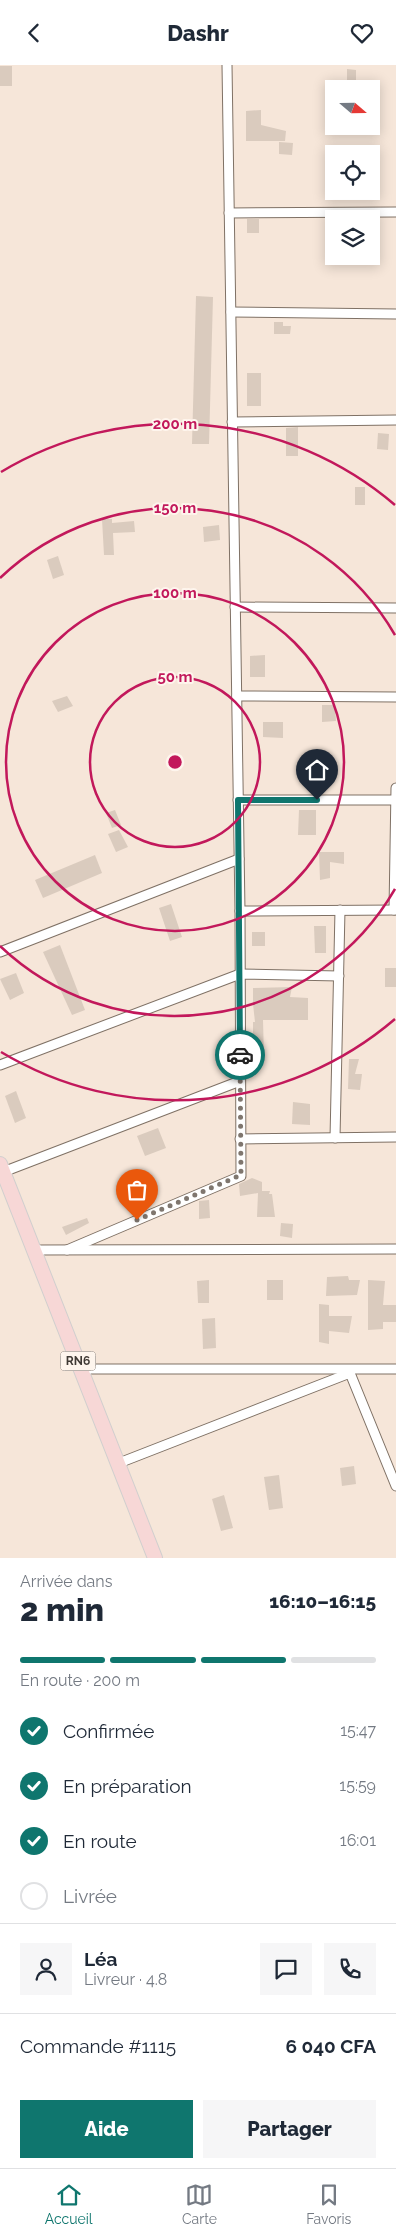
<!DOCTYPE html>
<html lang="fr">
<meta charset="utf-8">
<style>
body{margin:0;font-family:Raleway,sans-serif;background:#f6f6f7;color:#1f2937;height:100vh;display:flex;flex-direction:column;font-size:19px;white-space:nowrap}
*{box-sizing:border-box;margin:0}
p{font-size:16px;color:#747a83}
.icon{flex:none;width:28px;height:28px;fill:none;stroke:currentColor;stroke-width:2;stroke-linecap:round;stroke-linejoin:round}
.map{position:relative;height:1493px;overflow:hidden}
.panel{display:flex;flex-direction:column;background:#fff;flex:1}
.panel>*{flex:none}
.needle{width:32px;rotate:110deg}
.buttons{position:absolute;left:325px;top:15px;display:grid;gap:10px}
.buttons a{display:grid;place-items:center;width:55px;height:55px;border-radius:0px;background:#fff;box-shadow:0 2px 12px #0003;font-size:25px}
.pin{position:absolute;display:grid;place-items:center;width:42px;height:42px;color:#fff;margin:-51px -21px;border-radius:50% 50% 50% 0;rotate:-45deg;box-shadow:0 0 5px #0007}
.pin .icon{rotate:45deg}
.courier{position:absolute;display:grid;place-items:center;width:50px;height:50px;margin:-25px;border:4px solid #0f766e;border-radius:50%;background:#fff;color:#222;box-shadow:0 1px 6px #0007}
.summary em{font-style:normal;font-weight:800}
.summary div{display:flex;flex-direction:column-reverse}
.summary{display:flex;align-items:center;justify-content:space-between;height:85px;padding:0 20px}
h1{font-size:32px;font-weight:800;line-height:38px}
.bar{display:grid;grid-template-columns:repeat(4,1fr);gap:8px 5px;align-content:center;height:60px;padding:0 20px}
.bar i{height:6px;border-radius:4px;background:#e0e1e3}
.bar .selected{background:#0f766e}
.bar p{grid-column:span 4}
.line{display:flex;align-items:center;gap:12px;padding:0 20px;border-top:1px solid #e0e1e3}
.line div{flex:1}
.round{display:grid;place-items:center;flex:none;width:52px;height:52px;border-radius:0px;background:#f6f6f7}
ol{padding:0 20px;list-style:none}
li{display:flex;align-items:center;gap:15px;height:55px}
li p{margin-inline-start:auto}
li .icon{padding:5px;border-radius:50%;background:#0f766e;color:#fff;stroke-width:4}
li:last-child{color:#747a83}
li i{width:28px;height:28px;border:2px solid #e0e1e3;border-radius:50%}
.action{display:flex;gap:10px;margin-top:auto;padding:10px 20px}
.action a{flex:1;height:58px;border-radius:0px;background:#0f766e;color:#fff;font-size:20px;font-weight:800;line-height:58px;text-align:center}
.action a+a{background:#f6f6f7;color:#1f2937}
header{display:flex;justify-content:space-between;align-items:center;height:65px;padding:0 20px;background:#fff;font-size:22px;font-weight:800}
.tabs{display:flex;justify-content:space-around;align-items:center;height:70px;border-top:1px solid #e0e1e3;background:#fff;font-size:14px;color:#747a83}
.tabs a{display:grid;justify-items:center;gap:2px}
.tabs .selected{color:#0f766e}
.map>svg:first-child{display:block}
</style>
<header><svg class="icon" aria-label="back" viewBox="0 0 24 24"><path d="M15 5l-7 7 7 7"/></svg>Dashr<svg class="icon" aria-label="heart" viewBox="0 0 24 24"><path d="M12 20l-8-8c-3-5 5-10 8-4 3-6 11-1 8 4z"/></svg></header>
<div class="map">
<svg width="396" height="1493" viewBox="0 0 396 1493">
<rect width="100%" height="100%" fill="#f6e6d9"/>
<g fill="#dacbbe">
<rect x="0" y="1" width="12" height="20"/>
<path d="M347 4 356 5V19H347Z"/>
<path d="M261 45V60L286 66 285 76H246V46Z"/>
<path d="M279 77 293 78 292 90 279 89Z"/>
<rect x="247" y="154" width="12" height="14"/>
<path d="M196 231 213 232 209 379H192Z"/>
<path d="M274 257H283V261H291L290 269H274Z"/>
<rect x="247" y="308" width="14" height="33"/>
<path d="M298 362V391H286V363Z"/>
<path d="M378 368 389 369 388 385 377 384Z"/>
<rect x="355" y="422" width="10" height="18"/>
<path d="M102 454H112V458L134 456 135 467 113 468 114 490H104Z"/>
<path d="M219 460 220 475 204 477 203 462Z"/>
<path d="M58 491 64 510 53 514 47 495Z"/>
<path d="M265 590V612H250V591Z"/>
<path d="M67 631 73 641 58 647 52 636Z"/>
<path d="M322 640H335L336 656 322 657Z"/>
<path d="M263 657H283V673L263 672Z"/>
<path d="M115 745 121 760 112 763 106 748Z"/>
<path d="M299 745H316V770H298Z"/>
<path d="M119 765 128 782 116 787 108 769Z"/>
<path d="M319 787H344V799L330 797V813L320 815Z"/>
<path d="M95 790 102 808 43 833 35 815Z"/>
<path d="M171 839 182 872 170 876 159 843Z"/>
<path d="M314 861H326V888H315Z"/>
<rect x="252" y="867" width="13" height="14"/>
<path d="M60 880 85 945 72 950 43 887Z"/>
<rect x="385" y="903" width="11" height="19"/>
<path d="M16 908 24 928 10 935 0 914Z"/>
<path d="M292 922 290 932 308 933V955H263L264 991 253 990V957H255L253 939V923Z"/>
<path d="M349 994H359L355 1009H362L360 1025 348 1024Z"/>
<path d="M16 1026 26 1053 15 1058 5 1031Z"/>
<path d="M293 1037 310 1039V1060L292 1059Z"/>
<path d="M158 1063 166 1083 145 1091 137 1071Z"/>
<path d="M252 1113 262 1117V1126H270L269 1129H272L275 1152H257L258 1128 240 1131 239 1119Z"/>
<path d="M209 1135 210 1153 199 1154V1136Z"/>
<path d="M87 1153 89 1158 66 1170 62 1162Z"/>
<path d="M281 1158 293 1159 292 1173 280 1171Z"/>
<path d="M348 1211 349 1215H360L357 1230 326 1231 327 1212Z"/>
<path d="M209 1215V1238H198L197 1216Z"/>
<rect x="267" y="1215" width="16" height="20"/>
<path d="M368 1215 385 1216 383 1240H396V1257H383V1264L368 1265Z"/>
<path d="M319 1239 329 1240V1251H352L349 1268 329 1266V1279L319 1277Z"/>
<path d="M215 1253 216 1283 203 1284 202 1254Z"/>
<path d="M354 1401 356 1419 342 1421 340 1403Z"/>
<path d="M279 1410 283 1443 269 1445 264 1412Z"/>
<path d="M224 1430 233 1463 221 1466 212 1434Z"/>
</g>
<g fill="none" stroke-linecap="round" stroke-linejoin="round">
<defs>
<g id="minor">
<path d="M229 148 396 147"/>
<path d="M231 247 396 249"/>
<path d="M232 357 396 355"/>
<path d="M235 542 396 543"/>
<path d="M237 631 396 632"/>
<path d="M238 735H396"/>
<path d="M394 845 396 723"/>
<path d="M240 846 396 845"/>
<path d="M0 887 239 794"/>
<path d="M0 1000 240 909 339 911"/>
<path d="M335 1073 340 845"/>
<path d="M240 1074 396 1072"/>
<path d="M3 1107 240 1016"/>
<path d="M34 1185 396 1184"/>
<path d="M67 1185 241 1111 240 846 227 0"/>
<path d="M81 1304H396"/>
<path d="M119 1398 350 1308 396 1421"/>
</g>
<path id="primary" d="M0 1099 155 1493"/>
</defs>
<use href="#minor" stroke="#7f7165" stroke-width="11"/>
<use href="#primary" stroke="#d1cfce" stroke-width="16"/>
<use href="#minor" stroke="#fff" stroke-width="9"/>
<use href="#primary" stroke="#f7d7d6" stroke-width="14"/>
</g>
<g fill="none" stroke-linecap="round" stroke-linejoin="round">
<path stroke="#7f766e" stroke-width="5" stroke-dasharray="0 9" d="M137 1155 241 1110 240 990"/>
<path stroke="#0f766e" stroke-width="6" d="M240 990 238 735H317"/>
</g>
<g fill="none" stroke="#c2185b" stroke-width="2.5">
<circle cx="175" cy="697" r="85"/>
<circle cx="175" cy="697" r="169"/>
<path d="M395 824A254 254 0 0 1 0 881M0 513A254 254 0 0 1 395 570"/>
<path d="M395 954A338 338 0 0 1 1 987M1 407A338 338 0 0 1 395 440"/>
</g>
<g text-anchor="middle" stroke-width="4" stroke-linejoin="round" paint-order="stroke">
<rect fill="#fef5ed" stroke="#78716c" stroke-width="1" x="60.5" y="1286.5" width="35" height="19" rx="4"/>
<g font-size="12" font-weight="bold" fill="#3f3934">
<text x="78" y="1300">RN6</text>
</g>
</g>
<circle cx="175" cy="697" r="8" fill="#c2185b" stroke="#fef5ed" stroke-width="2.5"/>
<g font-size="15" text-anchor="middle" font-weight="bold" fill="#c2185b" stroke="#fef5ed" stroke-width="4" stroke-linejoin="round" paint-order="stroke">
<text x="175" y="364">200 m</text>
<text x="175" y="448">150 m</text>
<text x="175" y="533">100 m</text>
<text x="175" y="617">50 m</text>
</g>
</svg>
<div class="buttons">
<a><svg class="needle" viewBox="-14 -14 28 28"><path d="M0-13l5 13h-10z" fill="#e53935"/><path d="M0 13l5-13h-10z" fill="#747a83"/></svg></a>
<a><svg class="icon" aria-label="locate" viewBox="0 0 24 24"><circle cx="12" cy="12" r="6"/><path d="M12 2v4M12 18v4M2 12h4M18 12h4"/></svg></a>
<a><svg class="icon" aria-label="layers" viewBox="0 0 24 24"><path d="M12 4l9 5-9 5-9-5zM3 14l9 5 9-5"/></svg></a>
</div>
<div class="pin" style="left:137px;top:1155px;background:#ea580c"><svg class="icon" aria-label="bag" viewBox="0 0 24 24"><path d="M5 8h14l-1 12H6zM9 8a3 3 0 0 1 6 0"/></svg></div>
<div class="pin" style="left:317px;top:735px;background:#1f2937"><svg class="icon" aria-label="home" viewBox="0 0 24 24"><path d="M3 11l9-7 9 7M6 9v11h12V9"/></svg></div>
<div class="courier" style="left:240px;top:990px"><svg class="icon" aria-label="car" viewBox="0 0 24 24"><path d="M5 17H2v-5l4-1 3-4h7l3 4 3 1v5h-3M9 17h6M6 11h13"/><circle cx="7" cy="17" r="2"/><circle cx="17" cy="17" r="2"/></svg></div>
</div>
<section class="panel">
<div class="summary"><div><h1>2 min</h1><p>Arrivée dans</p></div><em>16:10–16:15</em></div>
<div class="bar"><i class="selected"></i><i class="selected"></i><i class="selected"></i><i></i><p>En route · 200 m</p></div>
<ol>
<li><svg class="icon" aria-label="check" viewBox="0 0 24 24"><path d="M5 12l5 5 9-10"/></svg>Confirmée<p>15:47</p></li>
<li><svg class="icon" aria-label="check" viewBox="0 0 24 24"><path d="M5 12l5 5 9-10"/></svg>En préparation<p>15:59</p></li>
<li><svg class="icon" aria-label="check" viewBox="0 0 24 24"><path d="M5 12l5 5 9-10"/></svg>En route<p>16:01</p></li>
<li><i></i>Livrée</li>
</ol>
<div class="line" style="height:90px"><a class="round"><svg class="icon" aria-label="person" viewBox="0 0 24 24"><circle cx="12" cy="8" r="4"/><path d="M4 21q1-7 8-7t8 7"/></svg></a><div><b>Léa</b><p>Livreur · 4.8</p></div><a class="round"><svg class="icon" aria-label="chat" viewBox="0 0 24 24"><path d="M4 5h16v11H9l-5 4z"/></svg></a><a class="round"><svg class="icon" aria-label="phone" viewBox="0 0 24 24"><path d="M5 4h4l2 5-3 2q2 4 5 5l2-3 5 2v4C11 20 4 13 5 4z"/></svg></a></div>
<div class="line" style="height:65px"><div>Commande #1115</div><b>6 040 CFA</b></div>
<div class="action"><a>Aide</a><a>Partager</a></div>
</section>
<nav class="tabs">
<a class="selected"><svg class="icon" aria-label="home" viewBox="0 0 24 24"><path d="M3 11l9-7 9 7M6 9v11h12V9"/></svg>Accueil</a>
<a><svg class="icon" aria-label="map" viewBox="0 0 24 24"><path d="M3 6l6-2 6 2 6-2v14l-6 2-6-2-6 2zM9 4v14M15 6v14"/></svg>Carte</a>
<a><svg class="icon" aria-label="saved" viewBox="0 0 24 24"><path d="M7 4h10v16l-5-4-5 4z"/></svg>Favoris</a>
</nav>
